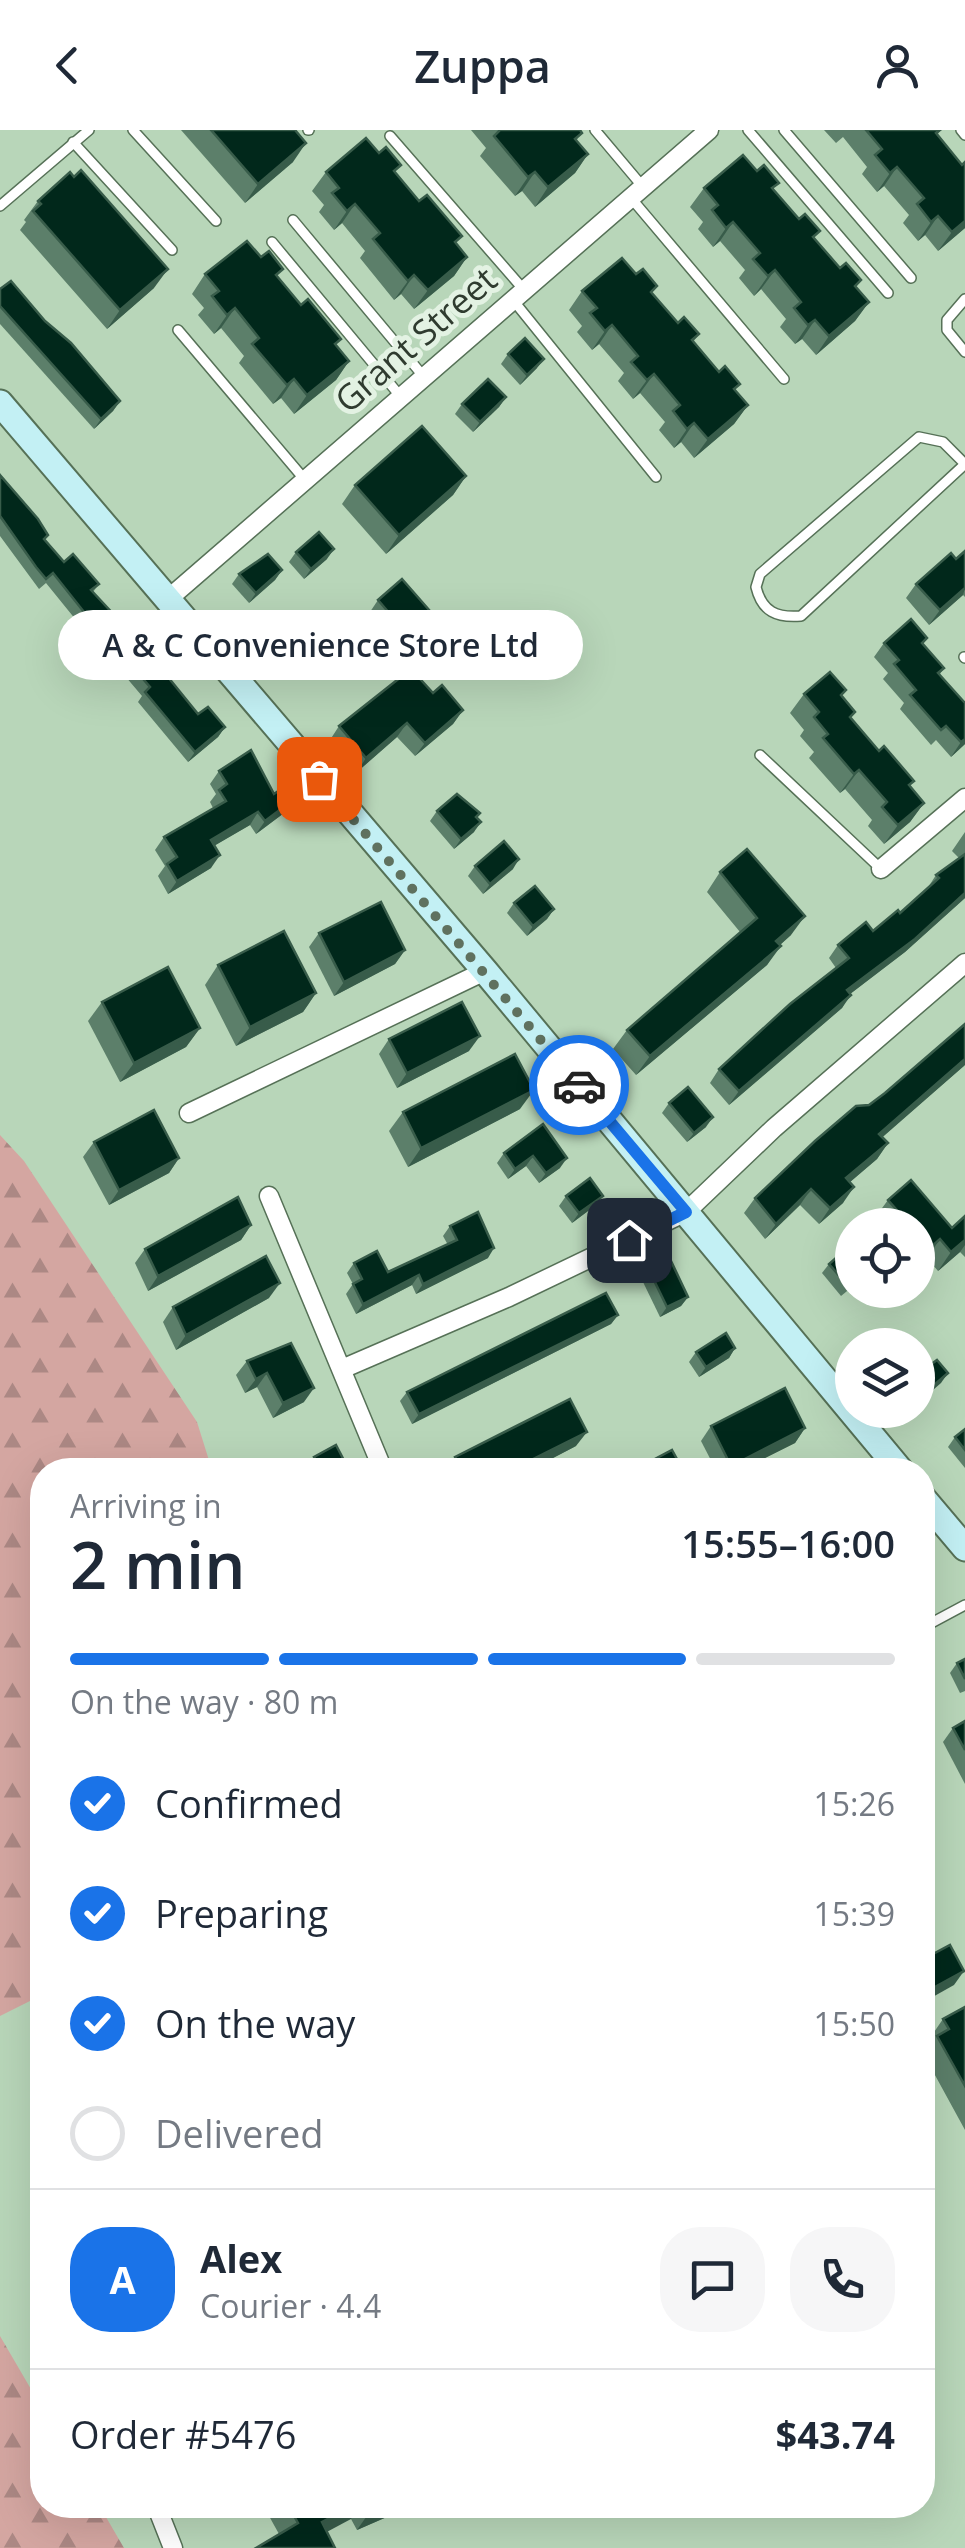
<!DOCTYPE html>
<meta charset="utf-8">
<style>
body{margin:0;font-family:"Open Sans",sans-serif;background:#f6f6f7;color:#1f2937;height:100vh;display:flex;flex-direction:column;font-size:38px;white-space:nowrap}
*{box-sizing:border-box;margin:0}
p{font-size:32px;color:#747a83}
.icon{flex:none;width:55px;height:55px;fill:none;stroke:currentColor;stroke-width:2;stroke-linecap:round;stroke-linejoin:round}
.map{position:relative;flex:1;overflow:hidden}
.details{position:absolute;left:30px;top:1328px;width:905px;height:1060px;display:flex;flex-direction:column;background:#fff;border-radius:40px;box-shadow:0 10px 40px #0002}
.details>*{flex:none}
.controls{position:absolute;left:835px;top:1078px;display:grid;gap:20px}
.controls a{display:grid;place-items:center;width:100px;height:100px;border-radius:50%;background:#fff;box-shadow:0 10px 40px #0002;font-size:50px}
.pin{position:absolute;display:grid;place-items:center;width:85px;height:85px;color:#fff;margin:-42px;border-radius:20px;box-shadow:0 5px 15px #0006}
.courier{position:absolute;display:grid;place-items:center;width:100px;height:100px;margin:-50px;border:8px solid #1a73e8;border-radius:50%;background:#fff;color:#222;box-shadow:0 2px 12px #0007}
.bubble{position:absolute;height:70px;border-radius:35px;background:#fff;box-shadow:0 10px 40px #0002;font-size:32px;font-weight:600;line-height:70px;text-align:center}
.headline em{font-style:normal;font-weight:600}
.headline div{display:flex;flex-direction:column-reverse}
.headline{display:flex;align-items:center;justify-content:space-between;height:170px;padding:0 40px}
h1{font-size:65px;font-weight:600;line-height:75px}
.bar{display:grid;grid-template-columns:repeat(4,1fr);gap:15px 10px;align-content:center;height:120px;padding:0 40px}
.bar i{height:12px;border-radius:8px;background:#e0e1e3}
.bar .current{background:#1a73e8}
.bar p{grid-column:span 4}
.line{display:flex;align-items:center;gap:25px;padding:0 40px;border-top:2px solid #e0e1e3}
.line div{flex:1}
.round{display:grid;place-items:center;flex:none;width:105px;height:105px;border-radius:40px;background:#f6f6f7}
ol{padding:0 40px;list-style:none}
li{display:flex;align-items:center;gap:30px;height:110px}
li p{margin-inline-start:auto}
li .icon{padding:10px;border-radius:50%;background:#1a73e8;color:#fff;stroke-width:4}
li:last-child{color:#747a83}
li i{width:55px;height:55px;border:5px solid #e0e1e3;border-radius:50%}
header{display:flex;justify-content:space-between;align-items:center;height:130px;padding:0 40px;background:#fff;font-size:45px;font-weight:600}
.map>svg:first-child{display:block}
</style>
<header><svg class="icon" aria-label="back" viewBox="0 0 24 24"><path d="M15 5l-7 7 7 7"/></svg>Zuppa<svg class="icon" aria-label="person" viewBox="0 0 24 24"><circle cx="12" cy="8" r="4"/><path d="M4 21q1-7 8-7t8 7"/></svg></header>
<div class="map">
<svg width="965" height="2418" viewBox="0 0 965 2418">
<defs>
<pattern id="forest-firs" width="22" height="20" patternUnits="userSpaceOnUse" patternTransform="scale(2.5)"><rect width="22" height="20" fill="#d4a6a1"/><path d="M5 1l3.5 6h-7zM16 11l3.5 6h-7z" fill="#ac8884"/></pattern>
</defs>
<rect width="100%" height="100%" fill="#b8d6b9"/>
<g fill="url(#forest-firs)">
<path d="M0 1005 24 1031 197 1292 212 1340H42V1865L0 1886Z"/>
<path d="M0 2206 42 2278V2375H99L124 2418H0Z"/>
</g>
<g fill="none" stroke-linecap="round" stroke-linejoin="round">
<defs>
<g id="lane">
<path d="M133 0 216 91"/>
<path d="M308 0H309"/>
<path d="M595 0 643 57"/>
<path d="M748 0 888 163"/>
<path d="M784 0 911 148"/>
<path d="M961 0 965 5"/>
<path d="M390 6 524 160"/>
<path d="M73 12 172 120"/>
<path d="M631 68 784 249"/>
<path d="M0 76 89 0"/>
<path d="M293 90 424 247"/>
<path d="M272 112 401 267"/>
<path d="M965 169 947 190V200L965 222"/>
<path d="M513 170 656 347"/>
<path d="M178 200 305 350"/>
<path d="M919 307 943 312 965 334 801 486C777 488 762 482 756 457L760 444Z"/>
<path d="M964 527 965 528"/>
<path d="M760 625 881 739"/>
<path d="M922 1403 942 1392"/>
<path d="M922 1498 965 1475"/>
</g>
<g id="street">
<path d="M167 470 709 0"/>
<path d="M881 739 965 668"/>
<path d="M189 983 485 841"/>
<path d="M269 1066 383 1340"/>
<path d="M342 1239 509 1167 686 1082 774 998 965 833"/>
<path d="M156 2375 173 2418"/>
</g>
<g id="secondary">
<path d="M0 273 485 841 900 1340"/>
<path d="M922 1367 965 1418"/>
</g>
</defs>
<use href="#lane" stroke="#567157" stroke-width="12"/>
<use href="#street" stroke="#567157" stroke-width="21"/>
<use href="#secondary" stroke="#567157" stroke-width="29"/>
<use href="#lane" stroke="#fff" stroke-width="9"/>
<use href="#street" stroke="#fff" stroke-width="18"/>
<use href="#secondary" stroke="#c3f0f4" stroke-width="25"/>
</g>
<g fill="#5c7f6a">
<path d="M181 0H295L293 32 245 73Z"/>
<path d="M471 0H580L577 10 588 24 575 43 535 77 522 61 515 66 480 26 486 18Z"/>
<path d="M824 0H941L937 5 965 98 938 121 925 105 918 111 903 93 909 85 884 56 877 62 862 44 867 37 843 7 836 13Z"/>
<path d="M326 42 396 43 467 127 454 146 414 179 401 164 394 170 360 128 365 121 342 93 334 100 319 82 324 75 312 61Z"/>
<path d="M74 47 154 158 107 199 20 100 26 92 24 90 38 71Z"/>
<path d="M704 58 774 60 840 138 861 150 856 157 869 172 855 191 816 225 802 209 795 214 780 197 786 189 761 159 754 166 739 148 745 140 720 111 713 117 698 99 703 92 690 77Z"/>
<path d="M205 144 278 147 349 231 336 250 294 284 281 268 273 274 239 233 244 226 221 198 214 204 198 185 204 178 192 164Z"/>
<path d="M0 159 45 191 120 271 113 281 94 299 0 194Z"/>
<path d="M582 161 652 163 678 193 699 204 693 212 748 275 734 294 694 328 681 312 674 318 659 300 665 292 640 263 633 269 618 251 624 243 599 214 592 220 577 202 582 196 569 180Z"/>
<path d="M508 224 537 238 520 255 501 234Z"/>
<path d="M506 267 499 277 473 302 455 284 462 274Z"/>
<path d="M0 345 45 410 64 432 99 454 93 462 161 538 198 584 225 597 218 607 188 632 138 572 142 566 92 507 86 512 72 496 76 490 46 453 39 459 0 406Z"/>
<path d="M466 346 453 365 386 424 342 374 355 355Z"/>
<path d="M965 421V467L963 465 929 495 906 468 916 454 956 429Z"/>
<path d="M296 422 327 429 304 449 289 432Z"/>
<path d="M282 440 275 450 249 473 232 454 239 444Z"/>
<path d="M378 470 441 519 416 540 368 485Z"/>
<path d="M927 508 923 514 944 538 940 544 965 614 951 627 936 610 931 615 900 579 904 573 883 549 888 543 874 527 884 513Z"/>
<path d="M433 563 463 580 453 594 415 626 397 607 357 642 330 610 339 596Z"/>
<path d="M804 564 842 567 851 588 924 673 910 692 884 714 868 696 872 690 845 659 840 663 809 628 814 622 800 606 804 600 790 583Z"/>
<path d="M219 641 274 664 293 670 284 683 256 704 250 695 215 715 211 738 168 764 158 746 165 736 155 720 164 707 213 678 210 672 216 664 210 654Z"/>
<path d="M437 681 480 683 477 688 474 702 454 719 430 691Z"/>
<path d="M965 702V768L905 822 850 864 842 878 729 975 710 953 719 939 836 838 829 828 838 815 873 801 900 783 927 759 936 745 959 728 952 721Z"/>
<path d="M475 736 513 739 483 764 468 746Z"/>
<path d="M720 742 791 805 780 815 767 835 636 945 613 919 627 900 740 802 707 762Z"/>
<path d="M514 773 554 779 547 789 527 806 507 783Z"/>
<path d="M319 803 405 820 395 834 334 866 309 817Z"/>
<path d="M218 835 316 863 303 882 236 916 205 855Z"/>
<path d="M102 872 200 898 186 917 120 952 88 891Z"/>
<path d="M389 909 469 921 397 958 379 924Z"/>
<path d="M965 935 882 1007 888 1013 877 1029 850 1052 843 1073 819 1094 800 1075 765 1109 744 1083 755 1068 869 975Z"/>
<path d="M669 973 706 997 687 1012 662 983Z"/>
<path d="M520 979 408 1037 389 1001 403 982Z"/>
<path d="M543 994 560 1038 539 1053 526 1036 508 1049 497 1033 504 1023Z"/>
<path d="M94 1012 179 1028 169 1043 109 1075 83 1027Z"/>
<path d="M566 1066 596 1075 572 1093 559 1076Z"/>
<path d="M888 1070 952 1098 965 1086V1127L960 1122 938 1141 927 1128 918 1137V1095H880L874 1089Z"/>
<path d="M251 1095 241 1110 148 1161 135 1133 145 1119Z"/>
<path d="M450 1096 488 1128 416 1164 412 1155 356 1184 346 1164 353 1154 347 1143 354 1133 388 1142 448 1115 443 1106Z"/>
<path d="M829 1134 852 1157 841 1166 822 1143Z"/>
<path d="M650 1142 688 1167 681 1176 660 1187 643 1152Z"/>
<path d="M269 1168 176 1220 163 1192 173 1177Z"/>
<path d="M618 1185 611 1194 412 1294 400 1271 407 1262Z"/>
<path d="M291 1213 304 1272 273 1288 257 1257 245 1263 236 1245 247 1231Z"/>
<path d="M735 1218 729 1228 699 1247 689 1232 696 1222Z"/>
<path d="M711 1296 805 1298 795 1313 741 1340H716L701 1311Z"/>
<path d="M965 1299V1338L948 1317 955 1307Z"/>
<path d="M576 1316 530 1340H446L455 1327Z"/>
<path d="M314 1327 349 1340H305Z"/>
<path d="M965 1529V1561L960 1563 950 1543 957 1533Z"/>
<path d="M965 1591V1654L943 1612 953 1598Z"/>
<path d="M965 1877V2000L924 1925 932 1912 930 1908 943 1889Z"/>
<path d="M277 2375H400L389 2386 357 2400 351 2389 279 2404 269 2386Z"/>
</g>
<g fill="#385c4a">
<path d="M306 13 293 32 245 73 258 54Z"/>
<path d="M588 24 575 43 535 77 548 57Z"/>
<path d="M897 37 884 56 877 62 890 43Z"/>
<path d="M535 42 522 61 515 66 528 47Z"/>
<path d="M355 74 342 93 334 100 347 81Z"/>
<path d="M938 86 925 105 918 111 931 92Z"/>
<path d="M965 91V98L938 121 952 102Z"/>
<path d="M733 92 720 111 713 117 726 98Z"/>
<path d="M467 127 454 146 414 179 428 160Z"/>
<path d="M168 139 154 158 107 199 120 180Z"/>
<path d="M775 140 761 159 754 166 768 146Z"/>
<path d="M414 145 401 164 394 170 408 151Z"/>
<path d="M869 172 855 191 816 225 829 206Z"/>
<path d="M235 178 221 198 214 204 227 185Z"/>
<path d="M815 190 802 209 795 214 808 195Z"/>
<path d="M612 195 599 214 592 220 605 201Z"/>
<path d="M544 229 537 238 520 255 527 245Z"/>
<path d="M349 231 336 250 294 284 307 265Z"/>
<path d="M654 244 640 263 633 269 647 250Z"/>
<path d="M294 249 281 268 273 274 287 255Z"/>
<path d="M506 267 499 277 473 302 480 292Z"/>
<path d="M120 271 113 281 94 299 101 289Z"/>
<path d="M748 275 734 294 694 328 708 309Z"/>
<path d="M694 293 681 312 674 318 687 299Z"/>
<path d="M466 346 453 365 386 424 399 405Z"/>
<path d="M334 419 327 429 304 449 311 439Z"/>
<path d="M282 440 275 450 249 473 256 463Z"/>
<path d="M965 458 963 465 929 495 940 480Z"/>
<path d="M451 505 441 519 416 540 426 526Z"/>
<path d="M463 580 453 594 415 626 425 613Z"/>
<path d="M407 593 397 607 357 642 366 628Z"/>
<path d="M225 597 218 607 188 632 195 622Z"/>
<path d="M965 609V614L951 627 961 612Z"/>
<path d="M859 640 845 659 840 663 854 644Z"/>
<path d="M293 670 284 683 256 704 265 691Z"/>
<path d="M924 673 910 692 884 714 898 695Z"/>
<path d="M258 682 250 695 202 723 211 710Z"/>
<path d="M481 692 474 702 454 719 461 709Z"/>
<path d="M220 725 211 738 168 764 177 751Z"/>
<path d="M519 729 513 739 483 764 490 754Z"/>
<path d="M965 763V768L905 822 837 874 847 860Z"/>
<path d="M554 779 547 789 527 806 533 796Z"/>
<path d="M805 786 791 805 763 830 776 811Z"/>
<path d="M781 816 767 835 636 945 650 926Z"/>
<path d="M405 820 395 834 334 866 344 852Z"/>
<path d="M316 863 303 882 236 916 250 897Z"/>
<path d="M851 865 842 878 729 975 739 961Z"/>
<path d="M200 898 186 917 120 952 134 933Z"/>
<path d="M480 906 469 921 397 958 407 943Z"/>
<path d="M965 929V935L869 1019 879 1004Z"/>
<path d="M534 960 520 979 408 1037 421 1018Z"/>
<path d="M713 987 706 997 687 1012 694 1003Z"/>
<path d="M888 1013 877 1029 836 1064 846 1048Z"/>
<path d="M533 1026 526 1036 508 1049 515 1039Z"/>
<path d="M179 1028 169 1043 109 1075 119 1060Z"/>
<path d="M567 1028 560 1038 539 1053 546 1043Z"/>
<path d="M854 1057 843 1073 819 1094 830 1078Z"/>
<path d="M811 1059 800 1075 765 1109 776 1094Z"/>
<path d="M603 1066 596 1075 572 1093 579 1083Z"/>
<path d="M251 1095 241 1110 148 1161 158 1146Z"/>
<path d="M940 1109 927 1128 918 1137 930 1118Z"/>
<path d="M965 1110V1115L960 1122 938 1141 951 1122Z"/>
<path d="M494 1118 488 1128 416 1164 423 1154Z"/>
<path d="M419 1145 412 1155 356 1184 363 1174Z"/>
<path d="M280 1153 269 1168 176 1220 186 1205Z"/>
<path d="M688 1167 681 1176 660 1187 667 1177Z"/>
<path d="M618 1185 611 1194 412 1294 419 1284Z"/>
<path d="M735 1218 729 1228 699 1247 706 1237Z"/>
<path d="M267 1243 257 1257 245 1263 256 1249Z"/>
<path d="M948 1243 941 1253 918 1273 919 1268Z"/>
<path d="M314 1258 304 1272 273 1288 283 1273Z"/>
<path d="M805 1298 795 1313 741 1340H728L731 1336Z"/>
<path d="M587 1302 576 1316 530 1340H511Z"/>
<path d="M964 1841 954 1855 922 1873V1864Z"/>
<path d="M354 2375H361L351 2389 308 2412 322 2392Z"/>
<path d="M383 2375H400L389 2386 357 2400 371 2380Z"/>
</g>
<g fill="#01281b" stroke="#385c4a" stroke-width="2.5">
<path d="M211 0H295L306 13 258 54Z"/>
<path d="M500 0H580L582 3 575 9 588 24 548 57 535 42 528 47 494 6Z"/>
<path d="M866 0H940L936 3 962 35 965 32V91L952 102 938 86 931 92 917 74 924 68 897 37 890 43 875 25 882 19Z"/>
<path d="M366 8 379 23 386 17 401 35 394 41 419 71 427 65 462 106 455 112 467 127 428 160 414 145 408 151 373 109 380 103 355 74 347 81 332 63 339 58 326 42Z"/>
<path d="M743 25 757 41 764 35 779 53 772 58 799 89 805 84 820 101 813 107 840 138 846 133 861 150 855 156 869 172 829 206 815 190 808 195 794 178 801 172 775 140 768 146 753 129 760 123 733 92 726 98 712 80 718 75 704 58Z"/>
<path d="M81 40 168 139 120 180 33 81 41 74 38 71 70 42 74 47Z"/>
<path d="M247 111 261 127 269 121 283 139 276 145 301 175 308 169 341 209 335 214 349 231 307 265 294 249 287 255 252 214 259 208 235 178 227 185 212 166 219 161 205 144Z"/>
<path d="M622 128 636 144 643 139 657 156 651 162 678 193 684 187 699 204 692 210 719 242 725 236 740 254 734 259 748 275 708 309 694 293 687 299 673 281 680 275 654 244 647 250 631 232 638 226 612 195 605 201 590 183 597 178 582 161Z"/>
<path d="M11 151 45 191 71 213 120 271 101 289 0 176V159Z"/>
<path d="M525 208 544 229 527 245 508 224Z"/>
<path d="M488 249 506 267 480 292 462 274Z"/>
<path d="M422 296 466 346 399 405 355 355Z"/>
<path d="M0 345 38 389 48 405 44 409 64 432 73 424 99 454 91 460 131 503 136 499 169 528 159 536 198 584 208 577 225 597 195 622 145 562 150 557 99 498 93 502 79 486 84 482 53 443 46 449 36 437 0 386Z"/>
<path d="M319 402 334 419 311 439 296 422Z"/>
<path d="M965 421V458L940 480 916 454 951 423 956 429Z"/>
<path d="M268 424 282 440 256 463 239 444Z"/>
<path d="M402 449 451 505 426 526 378 470Z"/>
<path d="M911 489 927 508 922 513 944 538 938 543 965 573V609L961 612 946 596 941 600 910 565 916 560 894 534 899 530 884 513Z"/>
<path d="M411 539 433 563 442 555 463 580 425 613 407 593 366 628 339 596Z"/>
<path d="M830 542 846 560 841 565 855 582 850 587 879 621 884 616 914 651 909 655 924 673 898 695 882 677 887 672 859 640 854 644 823 608 828 604 814 587 819 582 804 564Z"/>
<path d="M251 620 274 664 284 657 293 670 265 691 258 682 211 710 220 725 177 751 167 734 177 727 164 707 226 671 219 660 227 654 219 641Z"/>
<path d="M457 664 480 683 476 687 481 692 461 709 437 681Z"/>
<path d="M504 711 519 729 490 754 475 736Z"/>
<path d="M747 719 805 786 776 811 781 816 650 926 627 900 757 788 720 742Z"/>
<path d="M965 724V763L915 809 847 860 851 865 739 961 719 939 790 874 849 828 838 815 866 792 873 801 898 780 900 783 939 748 936 745Z"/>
<path d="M535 756 554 779 533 796 514 773Z"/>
<path d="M381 772 405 820 344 852 319 803Z"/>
<path d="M284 801 316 863 250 897 218 835Z"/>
<path d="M168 837 200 898 134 933 102 872Z"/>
<path d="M462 872 480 906 407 943 389 909Z"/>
<path d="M965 894V929L879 1004 888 1013 846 1048 854 1057 830 1078 811 1059 776 1094 755 1068 815 1011 856 976 869 975 885 963Z"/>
<path d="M515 924 534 960 421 1018 403 982Z"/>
<path d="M688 957 713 987 694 1003 669 973Z"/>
<path d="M154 980 179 1028 119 1060 94 1012Z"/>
<path d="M543 994 567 1028 546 1043 533 1026 515 1039 504 1023Z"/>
<path d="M590 1048 603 1066 579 1083 566 1066Z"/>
<path d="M911 1050 952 1098 965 1086V1110L951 1122 940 1109 930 1118 918 1104V1095H910L888 1070Z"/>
<path d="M238 1067 251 1095 158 1146 145 1119Z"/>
<path d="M478 1082 494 1118 423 1154 419 1145 363 1174 353 1154 362 1149 354 1133 377 1121 388 1142 457 1110 450 1096Z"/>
<path d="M846 1119 852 1127V1153L848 1156 829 1134Z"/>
<path d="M266 1126 280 1153 186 1205 173 1177Z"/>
<path d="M671 1131 688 1167 667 1177 650 1142Z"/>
<path d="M606 1163 618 1185 419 1284 407 1262Z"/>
<path d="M726 1203 735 1218 706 1237 696 1222Z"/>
<path d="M291 1213 314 1258 283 1273 267 1243 256 1249 247 1231Z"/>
<path d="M937 1230 948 1243 919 1268 918 1266V1244Z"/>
<path d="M785 1258 805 1298 731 1336 711 1296Z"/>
<path d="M570 1269 587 1302 511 1340H461L455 1327Z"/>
<path d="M965 1299V1320L955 1307Z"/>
<path d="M336 1315 349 1340H321L314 1327Z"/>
<path d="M672 1320 683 1340H634Z"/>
<path d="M965 1529V1549L957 1533Z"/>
<path d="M965 1591V1620L953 1598Z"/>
<path d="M950 1815 964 1841 922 1864V1830Z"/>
<path d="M965 1877V1956L937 1906 949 1899 943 1889Z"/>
<path d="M288 2375H354L322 2392 335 2418H256L298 2393Z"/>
<path d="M368 2375H383L371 2380Z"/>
</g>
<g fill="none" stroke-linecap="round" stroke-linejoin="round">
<path stroke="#5f715f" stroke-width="10" stroke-dasharray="0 18" d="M319 649 579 955"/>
<path stroke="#1a73e8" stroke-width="12" d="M579 955 686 1082 629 1110"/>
</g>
<g text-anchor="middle" stroke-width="10" stroke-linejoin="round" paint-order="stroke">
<g font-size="35" fill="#2f3b2f" stroke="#e3f2e3">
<text transform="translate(416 210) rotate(-41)" y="12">Grant Street</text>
</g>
</g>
</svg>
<div class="controls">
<a><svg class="icon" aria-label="locate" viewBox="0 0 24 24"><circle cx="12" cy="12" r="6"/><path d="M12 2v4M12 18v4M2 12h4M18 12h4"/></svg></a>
<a><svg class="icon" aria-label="layers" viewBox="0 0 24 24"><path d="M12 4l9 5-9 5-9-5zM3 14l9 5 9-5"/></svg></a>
</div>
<div class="pin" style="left:319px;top:649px;background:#ea580c"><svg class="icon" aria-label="bag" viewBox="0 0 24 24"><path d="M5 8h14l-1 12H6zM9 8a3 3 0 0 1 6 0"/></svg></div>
<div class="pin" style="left:629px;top:1110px;background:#1f2937"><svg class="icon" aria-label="home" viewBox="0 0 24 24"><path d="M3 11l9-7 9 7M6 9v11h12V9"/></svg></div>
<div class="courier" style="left:579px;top:955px"><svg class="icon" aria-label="car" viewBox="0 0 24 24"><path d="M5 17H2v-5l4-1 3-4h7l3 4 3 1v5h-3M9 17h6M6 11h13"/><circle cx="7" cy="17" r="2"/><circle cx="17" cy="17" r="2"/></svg></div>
<div class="bubble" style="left:58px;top:480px;width:525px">A &amp; C Convenience Store Ltd</div>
<section class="details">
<div class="headline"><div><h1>2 min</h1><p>Arriving in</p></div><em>15:55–16:00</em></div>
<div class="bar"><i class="current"></i><i class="current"></i><i class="current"></i><i></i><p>On the way · 80 m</p></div>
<ol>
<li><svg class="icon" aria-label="check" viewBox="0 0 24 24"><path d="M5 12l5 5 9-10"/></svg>Confirmed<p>15:26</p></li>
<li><svg class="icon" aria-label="check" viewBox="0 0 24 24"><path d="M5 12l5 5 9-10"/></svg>Preparing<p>15:39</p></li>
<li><svg class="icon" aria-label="check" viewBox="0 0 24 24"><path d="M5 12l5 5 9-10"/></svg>On the way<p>15:50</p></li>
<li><i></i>Delivered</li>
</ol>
<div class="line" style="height:180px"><b class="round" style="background:#1a73e8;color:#fff">A</b><div><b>Alex</b><p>Courier · 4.4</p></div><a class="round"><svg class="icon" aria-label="chat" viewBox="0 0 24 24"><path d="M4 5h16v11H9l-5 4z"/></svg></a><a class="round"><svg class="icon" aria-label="phone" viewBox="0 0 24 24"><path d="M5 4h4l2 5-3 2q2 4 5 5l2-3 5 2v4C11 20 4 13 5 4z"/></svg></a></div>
<div class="line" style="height:130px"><div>Order #5476</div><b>$43.74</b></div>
</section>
</div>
